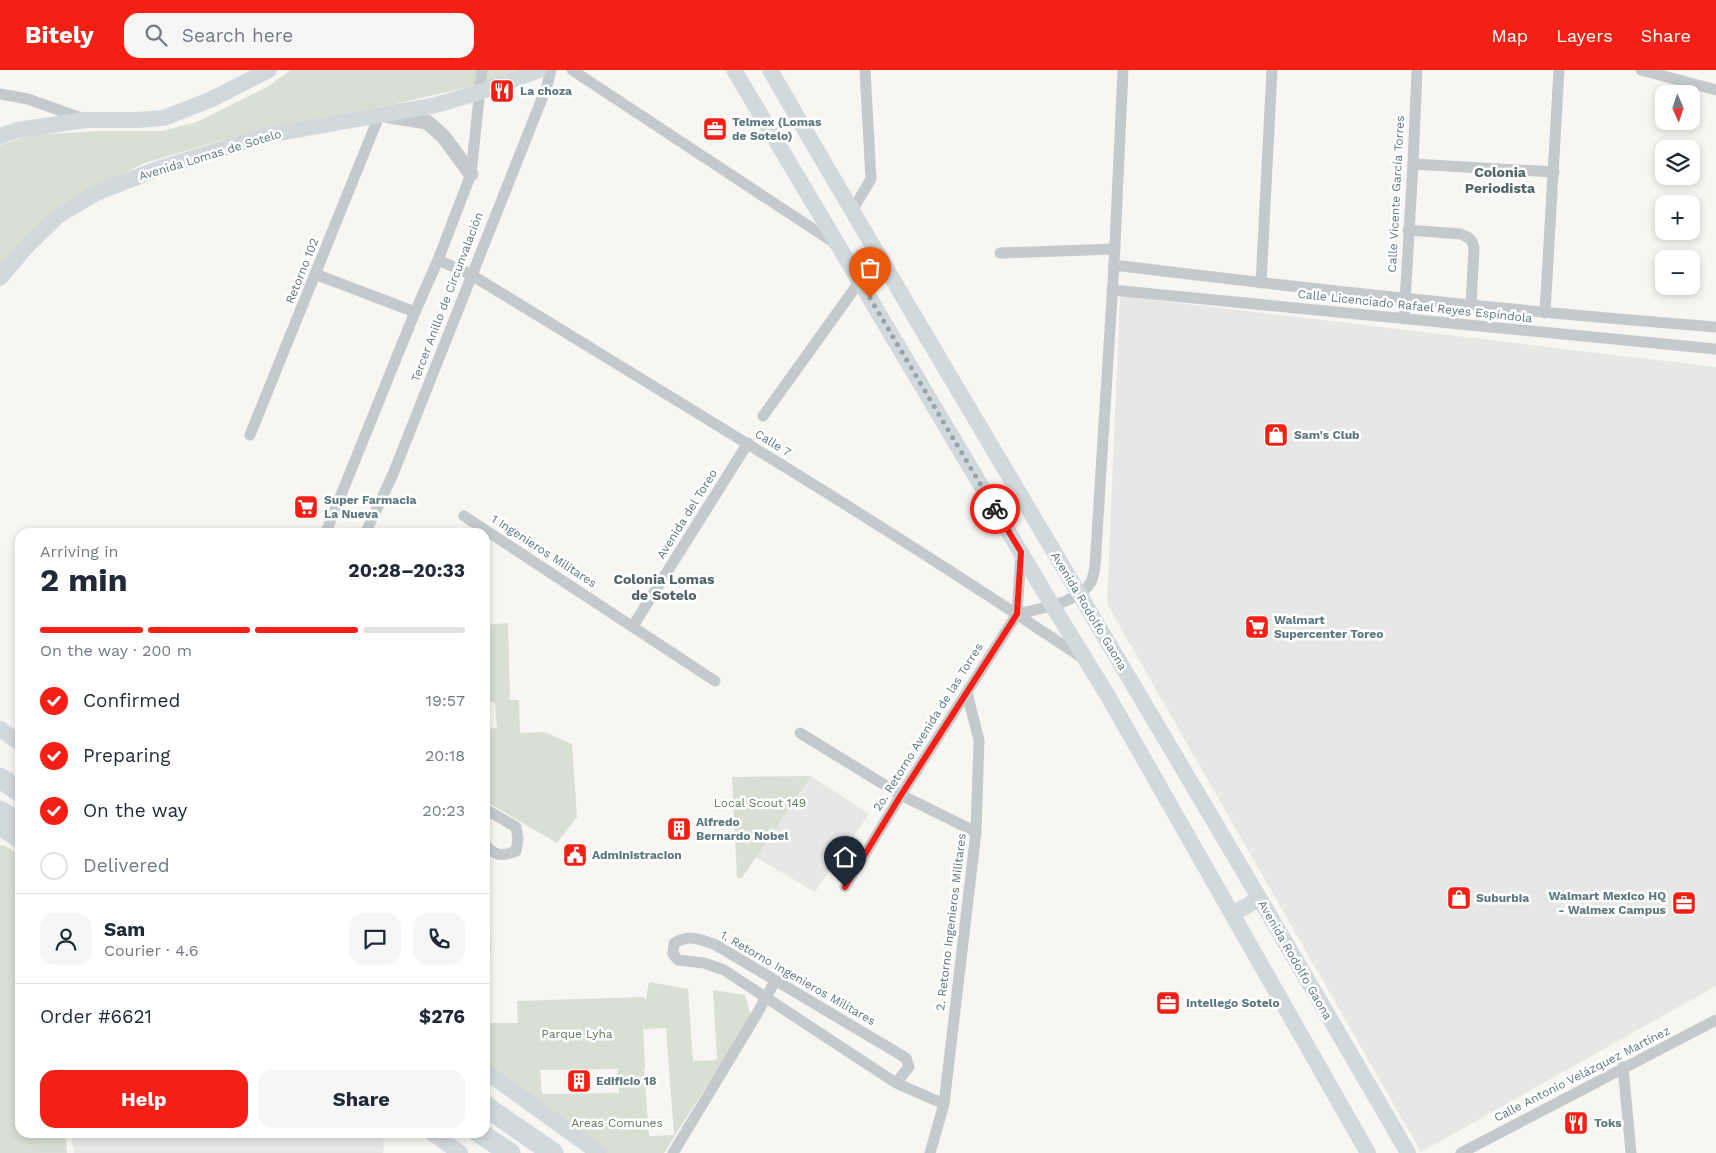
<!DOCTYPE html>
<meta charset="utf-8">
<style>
body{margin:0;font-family:"Work Sans",sans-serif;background:#f6f6f7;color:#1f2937;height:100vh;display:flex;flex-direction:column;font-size:19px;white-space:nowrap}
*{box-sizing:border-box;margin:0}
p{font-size:16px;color:#747a83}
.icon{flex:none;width:28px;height:28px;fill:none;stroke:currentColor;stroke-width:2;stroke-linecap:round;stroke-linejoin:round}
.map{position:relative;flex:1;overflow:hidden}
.details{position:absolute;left:15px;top:458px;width:475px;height:610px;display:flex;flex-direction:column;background:#fff;border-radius:15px;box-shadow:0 2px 8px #0003}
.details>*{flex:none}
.needle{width:32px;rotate:177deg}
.tools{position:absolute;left:1655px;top:15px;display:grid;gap:10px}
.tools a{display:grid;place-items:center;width:45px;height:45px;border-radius:10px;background:#fff;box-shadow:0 2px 8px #0003;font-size:25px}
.pin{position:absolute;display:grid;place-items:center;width:42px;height:42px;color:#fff;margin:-51px -21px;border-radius:50% 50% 50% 0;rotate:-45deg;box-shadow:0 0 5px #0007}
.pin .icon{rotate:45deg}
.courier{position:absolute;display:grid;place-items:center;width:50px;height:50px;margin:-25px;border:4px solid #f41f15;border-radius:50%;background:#fff;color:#222;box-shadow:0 1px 6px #0007}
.summary em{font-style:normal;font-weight:700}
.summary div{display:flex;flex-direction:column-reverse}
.summary{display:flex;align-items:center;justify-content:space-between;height:85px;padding:0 25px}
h1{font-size:32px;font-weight:700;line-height:38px}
.bar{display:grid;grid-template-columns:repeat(4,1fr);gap:8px 5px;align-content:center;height:60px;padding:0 25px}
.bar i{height:6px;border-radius:4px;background:#e0e1e3}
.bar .current{background:#f41f15}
.bar p{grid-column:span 4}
.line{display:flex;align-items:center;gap:12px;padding:0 25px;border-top:1px solid #e0e1e3}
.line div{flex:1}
.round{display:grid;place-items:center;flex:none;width:52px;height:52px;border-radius:15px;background:#f6f6f7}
ol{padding:0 25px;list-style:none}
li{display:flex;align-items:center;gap:15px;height:55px}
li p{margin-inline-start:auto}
li .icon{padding:5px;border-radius:50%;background:#f41f15;color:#fff;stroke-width:4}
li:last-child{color:#747a83}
li i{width:28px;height:28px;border:2px solid #e0e1e3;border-radius:50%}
.action{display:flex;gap:10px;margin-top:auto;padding:10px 25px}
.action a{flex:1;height:58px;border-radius:15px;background:#f41f15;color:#fff;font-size:20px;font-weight:700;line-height:58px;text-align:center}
.action a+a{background:#f6f6f7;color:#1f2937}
header{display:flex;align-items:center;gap:30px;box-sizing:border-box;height:70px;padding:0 25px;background:#f41f15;color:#fff}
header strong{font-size:24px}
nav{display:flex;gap:28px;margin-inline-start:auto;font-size:18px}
.search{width:350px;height:45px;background:#f6f6f7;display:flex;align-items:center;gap:12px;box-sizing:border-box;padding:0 18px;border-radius:15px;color:#747a83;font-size:19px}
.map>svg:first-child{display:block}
</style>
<header>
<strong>Bitely</strong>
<div class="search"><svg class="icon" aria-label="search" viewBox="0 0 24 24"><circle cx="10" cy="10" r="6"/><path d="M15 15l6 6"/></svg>Search here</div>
<nav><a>Map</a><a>Layers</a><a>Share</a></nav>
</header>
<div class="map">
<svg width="1716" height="1083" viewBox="0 0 1716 1083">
<rect width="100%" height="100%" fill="#f7f6f3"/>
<g fill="#e7e8e6">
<path d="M1120 226 1716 297V916L1421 1082 1107 534Z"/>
<path d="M811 706 869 744 815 822 755 787Z"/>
<path d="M71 1063V1062L384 1063 383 1083H74Z"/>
</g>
<g fill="#dadfd3" fill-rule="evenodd">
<path d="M291 0H515L486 13 391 35 259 59 145 93 63 133 0 198V75L30 65 100 61H162L197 52 267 17Z"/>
<path d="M508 553 510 630H519L520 663 545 662 572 674 577 747 557 773 485 731V659L497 658 495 632H485V555Z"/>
<path d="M811 706 742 808H737L732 707Z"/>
<path d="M0 775 7 777 20 785V1062L65 1063 67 1083H0Z"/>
<path d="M485 825H488L491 883H485Z"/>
<path d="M649 912 688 919 693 991 717 990 713 920 745 925 751 946 664 1083H606L485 995V953H518L517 931 642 927 646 929ZM643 952 644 959 666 958 674 1065 649 1066 644 999H645ZM620 999 617 1000 619 1023 542 1024 540 1000Z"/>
</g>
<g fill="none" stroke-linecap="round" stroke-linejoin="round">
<g stroke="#c4cacc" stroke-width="11">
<path d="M572 0 836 174"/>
<path d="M1641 0 1716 20"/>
<path d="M0 24 28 29 84 49"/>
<path d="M1413 94 1554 102"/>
<path d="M852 141 871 109 865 0"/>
<path d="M1408 160 1460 164C1469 167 1472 169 1474 178L1471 235"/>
<path d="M1000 183 1115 179"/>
<path d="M438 190 470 204C675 330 882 453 1081 587"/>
<path d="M1114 195C1315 220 1515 241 1716 257"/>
<path d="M315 204 415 242"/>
<path d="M1261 213 1272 0"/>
<path d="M1112 220 1716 279"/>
<path d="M1545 243 1559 0"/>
<path d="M1404 249 1413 94 1417 0"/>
<path d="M763 346 860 211 881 191"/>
<path d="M250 365 379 46"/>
<path d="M464 446 715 611"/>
<path d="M326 462 415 242 438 190 471 104 482 0"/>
<path d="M366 462 393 404 547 16 551 0"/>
<path d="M1017 544 1021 483"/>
<path d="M633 556 748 373"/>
<path d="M800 663 901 725 976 762"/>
<path d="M485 739 516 757 518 769 516 781C502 787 494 786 485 774"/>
<path d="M845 817 901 725 1017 544C1038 539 1079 533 1091 512 1093 508 1094 502 1095 497L1114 195 1123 0"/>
<path d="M1623 997 1631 1083"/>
<path d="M896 1013 909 997 906 988 716 875C699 869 691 864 674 873L673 884 678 890 704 893 724 900 896 1013 944 1034"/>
<path d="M673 1083 754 949 775 911"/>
<path d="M930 1083 944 1034 976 762 979 670 967 623"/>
<path d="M1461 1083 1716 950"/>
</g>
<path stroke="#c4cacc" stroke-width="15" d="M389 46 427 52 443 66 471 104"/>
<g stroke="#d2d9dc" stroke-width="16">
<path d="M734 0 1052 535 1108 626 1368 1083"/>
<path d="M770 0C980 362 1199 720 1408 1083"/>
<path d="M0 66 17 60 86 50H137L164 48 212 29 269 0"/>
<path d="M0 208 28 175 59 145 96 123 155 100 263 66 436 35 480 22 539 0"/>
<path d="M0 659 20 673"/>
<path d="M0 758 20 771"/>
<path d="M1232 844 1259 829"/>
<path d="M485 1001 599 1083"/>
<path d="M431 1062 460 1083"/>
</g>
<g stroke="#d2d9dc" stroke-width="21">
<path d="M0 708 20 722"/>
<path d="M0 741 20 753"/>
<path d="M485 1036 553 1083"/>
<path d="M478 1062 510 1083"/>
</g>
</g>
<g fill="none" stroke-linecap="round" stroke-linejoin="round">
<path stroke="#94a5a9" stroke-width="5" stroke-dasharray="0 9" d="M870 228 995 439"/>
<path stroke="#f41f15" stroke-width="6" d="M845 817 901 725 1017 544 1021 482 995 439"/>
</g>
<defs>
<symbol id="restaurant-square" viewBox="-11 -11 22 22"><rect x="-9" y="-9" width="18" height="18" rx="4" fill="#f41f15" stroke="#fff"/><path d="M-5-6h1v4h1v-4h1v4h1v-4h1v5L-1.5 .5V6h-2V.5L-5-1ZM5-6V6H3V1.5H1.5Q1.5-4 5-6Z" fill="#fff"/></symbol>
<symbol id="office-square" viewBox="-11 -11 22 22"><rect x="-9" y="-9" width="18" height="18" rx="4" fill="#f41f15" stroke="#fff"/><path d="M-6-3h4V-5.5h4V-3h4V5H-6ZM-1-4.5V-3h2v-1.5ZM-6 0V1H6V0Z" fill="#fff"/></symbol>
<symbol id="shop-square" viewBox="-11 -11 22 22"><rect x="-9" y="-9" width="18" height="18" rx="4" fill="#f41f15" stroke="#fff"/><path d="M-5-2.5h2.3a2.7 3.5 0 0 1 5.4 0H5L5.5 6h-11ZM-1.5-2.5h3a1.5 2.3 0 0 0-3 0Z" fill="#fff"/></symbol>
<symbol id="supermarket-square" viewBox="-11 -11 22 22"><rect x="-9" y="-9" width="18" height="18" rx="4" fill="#f41f15" stroke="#fff"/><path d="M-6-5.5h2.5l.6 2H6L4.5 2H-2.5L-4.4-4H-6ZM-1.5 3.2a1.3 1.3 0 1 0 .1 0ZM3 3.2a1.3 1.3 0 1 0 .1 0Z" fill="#fff"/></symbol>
<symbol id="building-square" viewBox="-11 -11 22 22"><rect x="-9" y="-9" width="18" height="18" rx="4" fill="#f41f15" stroke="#fff"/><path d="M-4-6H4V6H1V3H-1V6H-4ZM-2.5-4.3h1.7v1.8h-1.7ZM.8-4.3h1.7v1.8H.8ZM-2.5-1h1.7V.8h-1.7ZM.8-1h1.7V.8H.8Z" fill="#fff"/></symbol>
<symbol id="civic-square" viewBox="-11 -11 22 22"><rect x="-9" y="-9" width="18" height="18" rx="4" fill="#f41f15" stroke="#fff"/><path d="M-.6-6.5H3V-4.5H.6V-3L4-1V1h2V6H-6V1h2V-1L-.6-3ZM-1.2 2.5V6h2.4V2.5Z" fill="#fff"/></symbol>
</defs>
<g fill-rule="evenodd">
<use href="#restaurant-square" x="488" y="7" width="28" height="28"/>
<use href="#office-square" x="701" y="45" width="28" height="28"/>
<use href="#shop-square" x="1262" y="351" width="28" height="28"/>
<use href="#supermarket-square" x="292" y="423" width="28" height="28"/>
<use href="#supermarket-square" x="1243" y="543" width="28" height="28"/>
<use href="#building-square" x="665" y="745" width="28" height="28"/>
<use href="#civic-square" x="561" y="771" width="28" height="28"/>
<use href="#shop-square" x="1445" y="814" width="28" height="28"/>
<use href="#office-square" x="1670" y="819" width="28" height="28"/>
<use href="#office-square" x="1154" y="919" width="28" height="28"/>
<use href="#building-square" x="565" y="997" width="28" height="28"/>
<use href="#restaurant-square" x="1562" y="1039" width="28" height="28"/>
</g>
<g text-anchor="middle" stroke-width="5" stroke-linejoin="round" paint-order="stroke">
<g font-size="12" font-weight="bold" fill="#5e7981" stroke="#fff" text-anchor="start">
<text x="520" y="25">La choza</text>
<text x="732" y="56">Telmex (Lomas<tspan x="732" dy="14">de Sotelo)</tspan></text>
<text x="1294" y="369">Sam's Club</text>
<text x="324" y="434">Super Farmacia<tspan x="324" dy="14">La Nueva</tspan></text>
<text x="1274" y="554">Walmart<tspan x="1274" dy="14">Supercenter Toreo</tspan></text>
<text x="696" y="756">Alfredo<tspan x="696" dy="14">Bernardo Nobel</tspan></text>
<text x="592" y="789">Administracion</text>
<text x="1666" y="830" text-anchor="end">Walmart Mexico HQ<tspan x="1666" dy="14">- Walmex Campus</tspan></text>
<text x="1476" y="832">Suburbia</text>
<text x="1186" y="937">Intellego Sotelo</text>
<text x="596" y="1015">Edificio 18</text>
<text x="1594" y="1057">Toks</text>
</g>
<g font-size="12" fill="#5e7981" stroke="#fff">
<text transform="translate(210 85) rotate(-17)" y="4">Avenida Lomas de Sotelo</text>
<text transform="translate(1396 124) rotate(-87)" y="4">Calle Vicente García Torres</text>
<text transform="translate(302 201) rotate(-68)" y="4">Retorno 102</text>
<text transform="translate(447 227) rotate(-69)" y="4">Tercer Anillo de Circunvalación</text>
<text transform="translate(1415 236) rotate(6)" y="4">Calle Licenciado Rafael Reyes Espíndola</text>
<text transform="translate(773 373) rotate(32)" y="4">Calle 7</text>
<text transform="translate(687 444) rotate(-58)" y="4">Avenida del Toreo</text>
<text transform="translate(544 481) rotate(33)" y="4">1 Ingenieros Militares</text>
<text transform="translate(1089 541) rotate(59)" y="4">Avenida Rodolfo Gaona</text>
<text transform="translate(928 657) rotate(-58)" y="4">2o. Retorno Avenida de las Torres</text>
<text transform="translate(951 852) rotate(-83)" y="4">2. Retorno Ingenieros Militares</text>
<text transform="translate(1295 890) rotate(60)" y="4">Avenida Rodolfo Gaona</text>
<text transform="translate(798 908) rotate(30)" y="4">1. Retorno Ingenieros Militares</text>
<text transform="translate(1582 1004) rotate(-27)" y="4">Calle Antonio Velázquez Martínez</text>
</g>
<g font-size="12" fill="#68785e" stroke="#fff">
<text x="760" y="737">Local Scout 149</text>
<text x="577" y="968">Parque Lyha</text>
<text x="617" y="1057">Areas Comunes</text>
</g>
<g font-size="14" font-weight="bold" fill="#51656b" stroke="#fff">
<text x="1500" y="107">Colonia<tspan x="1500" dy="16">Periodista</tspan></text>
<text x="664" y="514">Colonia Lomas<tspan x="664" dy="16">de Sotelo</tspan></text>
</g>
</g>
</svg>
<div class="tools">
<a><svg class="needle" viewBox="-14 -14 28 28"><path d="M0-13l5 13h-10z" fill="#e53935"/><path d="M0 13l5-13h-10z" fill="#747a83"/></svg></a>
<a><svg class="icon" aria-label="layers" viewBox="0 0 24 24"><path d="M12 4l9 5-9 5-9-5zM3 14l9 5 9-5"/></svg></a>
<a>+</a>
<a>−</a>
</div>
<div class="pin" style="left:870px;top:228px;background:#ea580c"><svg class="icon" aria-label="bag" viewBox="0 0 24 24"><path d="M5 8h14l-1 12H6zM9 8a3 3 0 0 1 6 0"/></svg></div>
<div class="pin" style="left:845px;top:817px;background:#1f2937"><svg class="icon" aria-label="home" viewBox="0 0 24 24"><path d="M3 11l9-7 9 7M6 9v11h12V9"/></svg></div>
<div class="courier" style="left:995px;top:439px"><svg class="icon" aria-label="bike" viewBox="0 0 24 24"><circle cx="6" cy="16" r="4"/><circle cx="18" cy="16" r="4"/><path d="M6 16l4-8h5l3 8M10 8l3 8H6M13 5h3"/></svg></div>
<section class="details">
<div class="summary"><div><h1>2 min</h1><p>Arriving in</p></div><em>20:28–20:33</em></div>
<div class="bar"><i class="current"></i><i class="current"></i><i class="current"></i><i></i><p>On the way · 200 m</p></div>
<ol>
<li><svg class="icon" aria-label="check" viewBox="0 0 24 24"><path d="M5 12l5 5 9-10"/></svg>Confirmed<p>19:57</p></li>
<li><svg class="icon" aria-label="check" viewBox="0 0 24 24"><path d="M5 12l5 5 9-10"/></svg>Preparing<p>20:18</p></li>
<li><svg class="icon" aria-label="check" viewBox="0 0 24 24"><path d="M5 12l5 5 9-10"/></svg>On the way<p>20:23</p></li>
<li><i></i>Delivered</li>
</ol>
<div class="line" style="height:90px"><a class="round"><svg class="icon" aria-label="person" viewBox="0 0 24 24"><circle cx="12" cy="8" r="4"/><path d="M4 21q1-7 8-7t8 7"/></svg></a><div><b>Sam</b><p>Courier · 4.6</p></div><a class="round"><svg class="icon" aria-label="chat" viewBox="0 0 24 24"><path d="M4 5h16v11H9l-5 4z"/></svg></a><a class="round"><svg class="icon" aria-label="phone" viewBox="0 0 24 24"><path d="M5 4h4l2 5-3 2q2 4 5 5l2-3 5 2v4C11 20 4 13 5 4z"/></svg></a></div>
<div class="line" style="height:65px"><div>Order #6621</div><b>$276</b></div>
<div class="action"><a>Help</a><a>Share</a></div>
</section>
</div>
